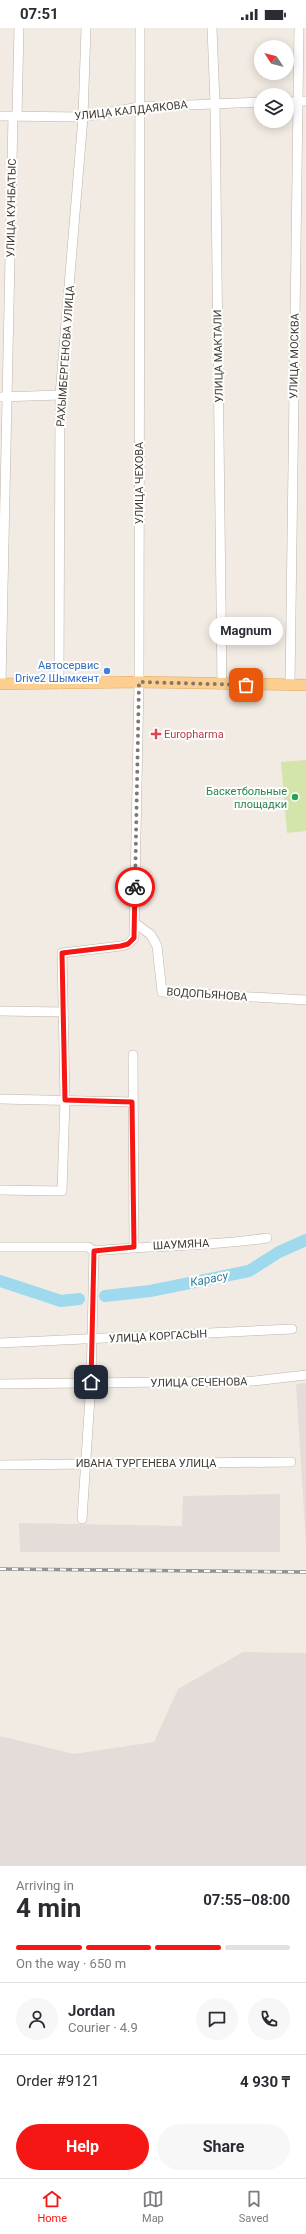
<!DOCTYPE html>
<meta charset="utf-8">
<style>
body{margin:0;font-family:Roboto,sans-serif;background:#f7f7f7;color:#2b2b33;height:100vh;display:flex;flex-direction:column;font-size:15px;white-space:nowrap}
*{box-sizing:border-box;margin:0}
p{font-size:13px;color:#7c7c81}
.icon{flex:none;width:22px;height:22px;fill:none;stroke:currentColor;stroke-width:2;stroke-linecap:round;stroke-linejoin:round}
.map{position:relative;height:1838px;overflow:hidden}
.drawer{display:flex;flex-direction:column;background:#fff;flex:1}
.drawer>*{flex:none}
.needle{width:26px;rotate:306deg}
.fabs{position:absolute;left:254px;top:12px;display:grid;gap:8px}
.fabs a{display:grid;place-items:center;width:40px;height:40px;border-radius:50%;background:#fff;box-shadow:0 2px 10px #0003;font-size:20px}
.pin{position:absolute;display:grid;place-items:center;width:34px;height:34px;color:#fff;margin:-17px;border-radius:8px;box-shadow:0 2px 6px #0006}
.courier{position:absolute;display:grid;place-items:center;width:40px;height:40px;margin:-20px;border:3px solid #f61715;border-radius:50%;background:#fff;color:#222;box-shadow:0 1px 5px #0007}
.bubble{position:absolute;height:28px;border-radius:14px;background:#fff;box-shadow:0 2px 10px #0003;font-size:13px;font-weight:700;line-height:28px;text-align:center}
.headline em{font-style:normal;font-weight:700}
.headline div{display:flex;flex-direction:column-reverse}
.headline{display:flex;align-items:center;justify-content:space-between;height:68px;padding:0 16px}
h1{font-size:26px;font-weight:700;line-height:30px}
.bar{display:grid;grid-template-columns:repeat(4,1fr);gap:6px 4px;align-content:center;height:48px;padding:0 16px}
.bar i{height:5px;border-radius:3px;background:#e1e1e2}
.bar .on{background:#f61715}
.bar p{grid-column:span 4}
.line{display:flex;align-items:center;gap:10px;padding:0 16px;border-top:1px solid #e1e1e2}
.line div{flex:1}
.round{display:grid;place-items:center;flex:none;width:42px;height:42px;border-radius:21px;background:#f7f7f7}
.button{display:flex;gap:8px;margin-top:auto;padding:8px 16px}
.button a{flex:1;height:46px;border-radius:24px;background:#f61715;color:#fff;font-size:16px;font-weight:700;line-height:46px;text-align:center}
.button a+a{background:#f7f7f7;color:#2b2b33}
.status{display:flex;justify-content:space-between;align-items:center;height:28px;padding:0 20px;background:#fff;direction:ltr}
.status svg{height:11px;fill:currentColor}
.tab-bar{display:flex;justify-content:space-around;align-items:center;height:56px;border-top:1px solid #e1e1e2;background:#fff;font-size:11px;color:#7c7c81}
.tab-bar a{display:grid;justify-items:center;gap:2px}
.tab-bar .on{color:#f61715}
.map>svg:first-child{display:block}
</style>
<div class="status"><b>07:51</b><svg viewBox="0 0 49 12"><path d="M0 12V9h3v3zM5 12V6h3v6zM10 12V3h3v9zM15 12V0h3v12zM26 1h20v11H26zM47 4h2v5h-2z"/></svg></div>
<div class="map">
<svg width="306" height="1838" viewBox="0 0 306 1838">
<rect width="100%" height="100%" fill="#f1ebe3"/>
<g fill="#e3dcd8">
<path d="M306 1355V1516L296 1356Z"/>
<path d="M280 1466V1524H20L19 1495 182 1498 183 1468Z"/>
<path d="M243 1624 306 1625V1838H0V1708L74 1726 154 1714 178 1661Z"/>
</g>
<path fill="#d3e5ab" d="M306 732V803L287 805 281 734Z"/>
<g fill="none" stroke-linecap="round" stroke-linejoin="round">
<g stroke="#9fd9ee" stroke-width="12">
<path d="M0 1253 61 1273 79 1271"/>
<path d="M105 1268 150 1263 249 1243 279 1224 306 1212"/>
</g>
<defs>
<g id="minor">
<path d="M212 0 215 75 222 657"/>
<path d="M287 74 306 73"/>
<path d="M0 88 83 89 139 79 261 74"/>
<path d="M17 88 19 0"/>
<path d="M0 369 60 367"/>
<path d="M1 656 13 88"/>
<path d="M59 656 60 367 83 89 86 0"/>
<path d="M290 657 299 0"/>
<path d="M135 895 151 907 157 918 162 964 306 972"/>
<path d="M0 983 63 984"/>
<path d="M133 1027 134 1219"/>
<path d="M0 1071 132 1074"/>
<path d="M0 1162 62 1163 65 1072 62 925 121 918 128 916 134 910 139 654 140 0"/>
<path d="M0 1219H88L94 1223 91 1354 82 1491"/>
<path d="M94 1223C152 1217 210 1219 267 1210"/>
<path d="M0 1315 292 1301"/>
<path d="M0 1356 254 1353 306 1347"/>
<path d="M0 1437 291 1434"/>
</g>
<path id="major" d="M0 656 139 654 306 657"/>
</defs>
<use href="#minor" stroke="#bfb4a9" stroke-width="10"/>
<use href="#major" stroke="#e1a861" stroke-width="12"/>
<use href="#minor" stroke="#fff" stroke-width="9"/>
<use href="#major" stroke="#fcce90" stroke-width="11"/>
<defs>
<path id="rail" d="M0 1541 306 1544"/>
</defs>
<use href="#rail" stroke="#939393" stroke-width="3.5"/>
<use href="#rail" stroke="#fff" stroke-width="2" stroke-dasharray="6" stroke-linecap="butt"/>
</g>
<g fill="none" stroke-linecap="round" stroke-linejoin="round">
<path stroke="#7f7871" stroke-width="4" stroke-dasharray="0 7.2" d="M135 859 139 654 246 657"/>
<path stroke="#f61715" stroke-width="5" d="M91 1354 94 1223 134 1219 132 1074 65 1072 62 925 121 918 128 916 134 910 135 859"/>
</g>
<circle fill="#3f7fe0" stroke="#fff" stroke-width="1.5" cx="107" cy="643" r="4"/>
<path fill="#e0444e" stroke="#fff" stroke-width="1.5" d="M154 700h4v4h4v4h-4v4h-4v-4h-4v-4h4z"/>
<circle fill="#2e9e5b" stroke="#fff" stroke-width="1.5" cx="295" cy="769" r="4"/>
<g text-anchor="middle" stroke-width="4" stroke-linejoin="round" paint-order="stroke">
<g font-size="11" fill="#423a33" stroke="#fff">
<text transform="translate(131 82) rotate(-6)" y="4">УЛИЦА КАЛДАЯКОВА</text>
<text transform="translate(11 180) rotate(-89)" y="4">УЛИЦА КУНБАТЫС</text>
<text transform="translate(65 328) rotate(-86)" y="4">РАХЫМБЕРГЕНОВА УЛИЦА</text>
<text transform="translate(218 328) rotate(-91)" y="4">УЛИЦА МАКТАЛИ</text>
<text transform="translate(294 328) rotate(-89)" y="4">УЛИЦА МОСКВА</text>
<text transform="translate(139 455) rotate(-90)" y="4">УЛИЦА ЧЕХОВА</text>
<text transform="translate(207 966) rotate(4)" y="4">ВОДОПЬЯНОВА</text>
<text transform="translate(181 1216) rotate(-3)" y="4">ШАУМЯНА</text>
<text transform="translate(158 1308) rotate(-3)" y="4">УЛИЦА КОРГАСЫН</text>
<text transform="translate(199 1354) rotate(-1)" y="4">УЛИЦА СЕЧЕНОВА</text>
<text x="146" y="1439">ИВАНА ТУРГЕНЕВА УЛИЦА</text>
</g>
<g font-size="11" fill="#366cbe" stroke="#fff" text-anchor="end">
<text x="99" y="641">Автосервис<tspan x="99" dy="13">Drive2 Шымкент</tspan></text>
</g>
<g font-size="11" fill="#be3a42" stroke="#fff" text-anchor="start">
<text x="164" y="710">Europharma</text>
</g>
<g font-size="11" fill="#27864d" stroke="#fff" text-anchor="end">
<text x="287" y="767">Баскетбольные<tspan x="287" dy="13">площадки</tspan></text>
</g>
<g font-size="12" font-style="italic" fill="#2c7d9c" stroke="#fff">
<text transform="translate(209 1251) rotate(-11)" y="4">Карасу</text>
</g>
</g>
</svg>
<div class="fabs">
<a><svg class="needle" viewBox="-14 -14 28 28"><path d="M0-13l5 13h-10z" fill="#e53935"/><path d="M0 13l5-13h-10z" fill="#7c7c81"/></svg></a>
<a><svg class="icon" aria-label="layers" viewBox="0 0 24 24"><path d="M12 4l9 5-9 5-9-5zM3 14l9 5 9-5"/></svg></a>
</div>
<div class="pin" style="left:246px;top:657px;background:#ea580c"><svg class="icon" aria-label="bag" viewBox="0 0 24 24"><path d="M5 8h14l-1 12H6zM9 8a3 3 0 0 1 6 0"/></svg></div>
<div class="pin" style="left:91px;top:1354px;background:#1f2937"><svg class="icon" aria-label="home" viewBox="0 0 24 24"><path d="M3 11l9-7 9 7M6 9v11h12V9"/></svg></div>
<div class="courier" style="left:135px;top:859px"><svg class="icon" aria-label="bike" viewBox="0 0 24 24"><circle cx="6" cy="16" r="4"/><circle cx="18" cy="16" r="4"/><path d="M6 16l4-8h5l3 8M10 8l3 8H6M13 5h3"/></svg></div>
<div class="bubble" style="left:209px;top:589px;width:74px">Magnum</div>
</div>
<section class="drawer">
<div class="headline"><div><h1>4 min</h1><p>Arriving in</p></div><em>07:55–08:00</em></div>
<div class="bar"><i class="on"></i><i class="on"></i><i class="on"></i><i></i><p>On the way · 650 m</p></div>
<div class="line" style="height:72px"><a class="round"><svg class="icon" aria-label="person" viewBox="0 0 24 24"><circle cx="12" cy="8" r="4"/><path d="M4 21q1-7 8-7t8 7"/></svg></a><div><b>Jordan</b><p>Courier · 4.9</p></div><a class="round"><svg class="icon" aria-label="chat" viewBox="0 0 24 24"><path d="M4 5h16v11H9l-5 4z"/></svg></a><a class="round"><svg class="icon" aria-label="phone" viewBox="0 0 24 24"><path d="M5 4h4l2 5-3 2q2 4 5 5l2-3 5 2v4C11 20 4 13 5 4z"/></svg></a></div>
<div class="line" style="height:52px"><div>Order #9121</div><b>4 930 ₸</b></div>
<div class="button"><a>Help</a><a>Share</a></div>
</section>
<nav class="tab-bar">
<a class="on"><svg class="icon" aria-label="home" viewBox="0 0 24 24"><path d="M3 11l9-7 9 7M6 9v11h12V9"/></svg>Home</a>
<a><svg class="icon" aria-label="map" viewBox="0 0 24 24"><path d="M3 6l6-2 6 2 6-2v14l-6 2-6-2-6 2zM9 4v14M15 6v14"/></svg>Map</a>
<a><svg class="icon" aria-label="saved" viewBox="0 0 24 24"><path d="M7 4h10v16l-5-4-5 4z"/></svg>Saved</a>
</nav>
